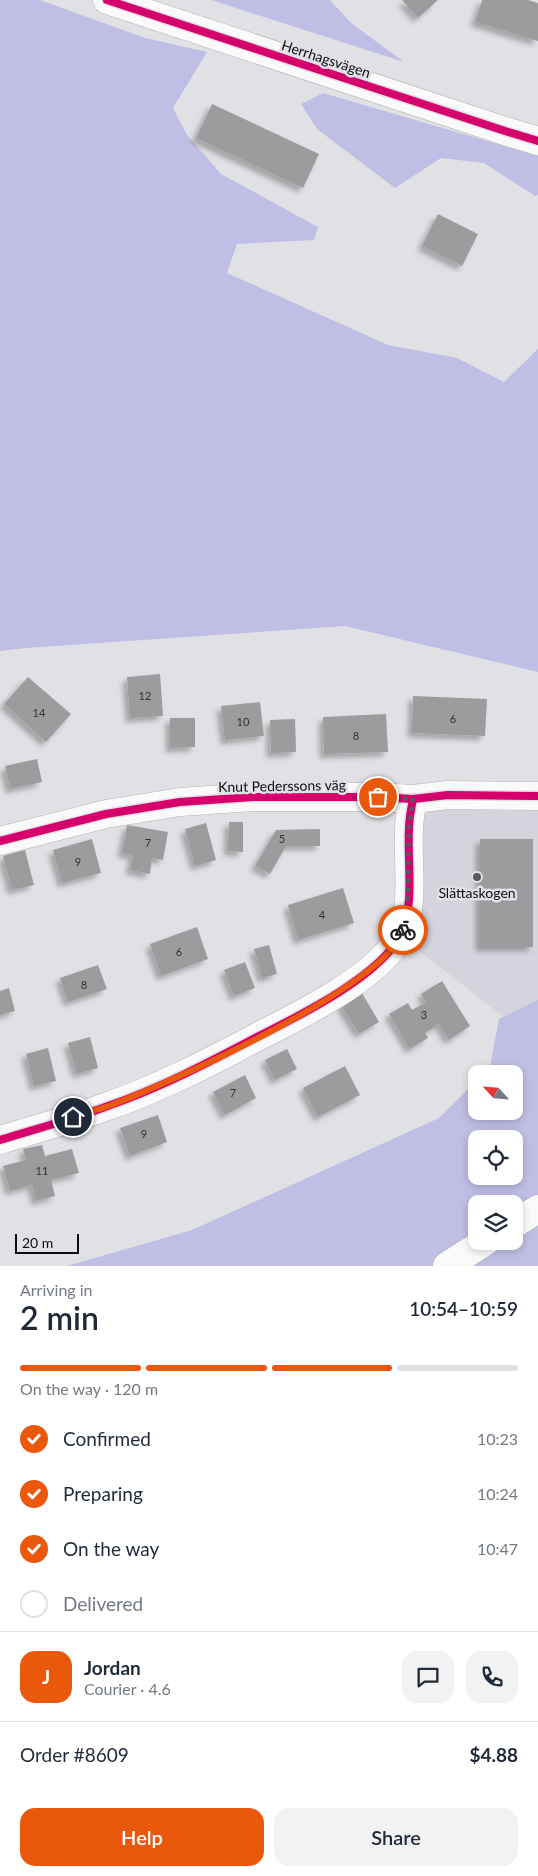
<!DOCTYPE html>
<meta charset="utf-8">
<style>
body{margin:0;font-family:Lato,sans-serif;background:#f2f2f3;color:#1f2937;height:100vh;display:flex;flex-direction:column;font-size:19px;white-space:nowrap}
*{box-sizing:border-box;margin:0}
p{font-size:16px;color:#747a83}
.icon{flex:none;width:28px;height:28px;fill:none;stroke:currentColor;stroke-width:2;stroke-linecap:round;stroke-linejoin:round}
.map{position:relative;height:1266px;overflow:hidden}
.drawer{display:flex;flex-direction:column;background:#fff;flex:1}
.drawer>*{flex:none}
.needle{width:32px;rotate:296deg}
.fabs{position:absolute;left:468px;top:1065px;display:grid;gap:10px}
.fabs a{display:grid;place-items:center;width:55px;height:55px;border-radius:10px;background:#fff;box-shadow:0 2px 8px #0003;font-size:25px}
.scale{position:absolute;left:15px;bottom:12px;width:64px;box-sizing:border-box;padding-left:5px;border:2px solid #0e0e10;border-top:0;font-size:14px;line-height:18px;white-space:nowrap;color:#0e0e10;-webkit-text-stroke:4px #e0e0e6;paint-order:stroke}
.pin{position:absolute;display:grid;place-items:center;width:42px;height:42px;color:#fff;margin:-21px;border:2px solid #fff;border-radius:50%;box-shadow:0 1px 5px #0007}
.courier{position:absolute;display:grid;place-items:center;width:50px;height:50px;margin:-25px;border:4px solid #ea580c;border-radius:50%;background:#fff;color:#222;box-shadow:0 1px 6px #0007}
.headline em{font-style:normal;font-weight:600}
.headline div{display:flex;flex-direction:column-reverse}
.headline{display:flex;align-items:center;justify-content:space-between;height:85px;padding:0 20px}
h1{font-size:32px;font-weight:600;line-height:38px}
.bar{display:grid;grid-template-columns:repeat(4,1fr);gap:8px 5px;align-content:center;height:60px;padding:0 20px}
.bar i{height:6px;border-radius:4px;background:#e0e1e3}
.bar .selected{background:#ea580c}
.bar p{grid-column:span 4}
.line{display:flex;align-items:center;gap:12px;padding:0 20px;border-top:1px solid #e0e1e3}
.line div{flex:1}
.round{display:grid;place-items:center;flex:none;width:52px;height:52px;border-radius:15px;background:#f2f2f3}
ol{padding:0 20px;list-style:none}
li{display:flex;align-items:center;gap:15px;height:55px}
li p{margin-inline-start:auto}
li .icon{padding:5px;border-radius:50%;background:#ea580c;color:#fff;stroke-width:4}
li:last-child{color:#747a83}
li i{width:28px;height:28px;border:2px solid #e0e1e3;border-radius:50%}
.cta{display:flex;gap:10px;margin-top:auto;padding:10px 20px}
.cta a{flex:1;height:58px;border-radius:15px;background:#ea580c;color:#fff;font-size:20px;font-weight:600;line-height:58px;text-align:center}
.cta a+a{background:#f2f2f3;color:#1f2937}
.map>svg:first-child{display:block}
</style>
<div class="map">
<svg width="538" height="1266" viewBox="0 0 538 1266">
<defs>
<filter id="shadow"><feDropShadow dx="-4.5" dy="4.5" stdDeviation="2.5" flood-color="#0004"/></filter>
</defs>
<rect width="100%" height="100%" fill="#e1e1e5"/>
<path fill="#d4d4dd" d="M423 809 538 811V1030L529 1037 409 943Z"/>
<g fill="#bfbee4" fill-rule="evenodd">
<path d="M0 0H40L145 38 207 52 173 108 187 135 221 174 318 227 314 240 237 244 227 273 388 345 457 358 504 382 538 349V672L345 626 26 648 0 651Z"/>
<path d="M211 0H330L351 23 404 62Z"/>
<path d="M323 93 538 156V195L535 196 484 163 441 158 395 188 317 129 301 104Z"/>
<path d="M538 1000V1266H67L192 1230 439 1118 476 1081V1111H514V1074H484L490 1067 499 1019ZM476 1139H514V1176H476ZM476 1204H514V1241H476Z"/>
</g>
<g fill="#9c9c9e" filter="url(#shadow)">
<path d="M402 0H438L418 18Z"/>
<path d="M482 0H528L538 3V41L475 22Z"/>
<path d="M212 104 319 154 303 188 196 138Z"/>
<path d="M438 214 478 234 462 266 422 246Z"/>
<path d="M160 674 163 716 130 718 127 677Z"/>
<path d="M28 677 71 714 46 742 4 704Z"/>
<path d="M413 696 487 699 485 736 412 733Z"/>
<path d="M260 702 264 736 225 740 221 706Z"/>
<path d="M386 714 388 752 324 754 323 717Z"/>
<path d="M170 718H195V747L170 748Z"/>
<path d="M295 719 296 752 271 753 270 720Z"/>
<path d="M37 759 42 782 10 789 5 766Z"/>
<path d="M229 822H243V852L228 851Z"/>
<path d="M206 823 216 860 195 866 185 829Z"/>
<path d="M127 825 168 832 163 860 152 858 150 874 130 870 133 855 122 853Z"/>
<path d="M320 829V846H286L270 874 255 866 276 830Z"/>
<path d="M92 839 101 873 62 883 53 850Z"/>
<rect x="480" y="839" width="53" height="108"/>
<path d="M25 850 34 885 12 890 3 856Z"/>
<path d="M343 888 354 923 298 940 288 905Z"/>
<path d="M197 927 208 959 161 976 150 944Z"/>
<path d="M269 945 277 974 262 978 254 949Z"/>
<path d="M245 962 255 988 234 996 224 970Z"/>
<path d="M98 965 107 989 68 1002 60 978Z"/>
<path d="M442 981 470 1026 449 1040 439 1024 425 1033 428 1038 410 1049 389 1014 408 1003 412 1010 426 1002 421 994Z"/>
<path d="M9 988 15 1011 0 1015V991Z"/>
<path d="M362 993 379 1022 359 1034 341 1005Z"/>
<path d="M90 1037 98 1068 77 1074 68 1043Z"/>
<path d="M48 1048 56 1081 34 1086 26 1054Z"/>
<path d="M287 1049 297 1069 275 1080 265 1060Z"/>
<path d="M345 1066 360 1095 318 1117 303 1088Z"/>
<path d="M245 1075 256 1098 225 1115 213 1092Z"/>
<path d="M158 1115 167 1142 130 1156 120 1128Z"/>
<path d="M42 1145 45 1156 72 1149 79 1173 51 1180 55 1196 36 1201 32 1185 10 1191 3 1166 26 1160 23 1149Z"/>
</g>
<g fill="none" stroke-linecap="round" stroke-linejoin="round">
<defs>
<g id="minor">
<path d="M107 0 505 131 538 141"/>
<path d="M0 841 106 814 180 802 253 797H377L413 799 448 795 538 796"/>
<path d="M0 1140C36 1129 73 1119 108 1106 160 1088 210 1062 259 1036 299 1016 382 975 401 934 415 905 407 860 409 829 409 819 411 809 413 799"/>
<path d="M514 1224 538 1209"/>
<path d="M447 1266 486 1241"/>
</g>
</defs>
<use href="#minor" stroke="#b2b2b5" stroke-width="29"/>
<use href="#minor" stroke="#fafafb" stroke-width="28"/>
<defs>
<g id="cycleway">
<path d="M107 0 505 131 538 141"/>
<path d="M0 841 106 814 180 802 253 797H377L413 799 448 795 538 796"/>
<path d="M0 1140C36 1129 73 1119 108 1106 160 1088 210 1062 259 1036 299 1016 382 975 401 934 415 905 407 860 409 829 409 819 411 809 413 799"/>
</g>
</defs>
<use href="#cycleway" stroke="#e0e0e6" stroke-width="11"/>
<use href="#cycleway" stroke="#d6006c" stroke-width="8"/>
</g>
<g fill="none" stroke-linecap="round" stroke-linejoin="round">
<path stroke="#58585b" stroke-width="5" stroke-dasharray="0 9" d="M378 797 413 799 409 827 408 895 403 930"/>
<path stroke="#ea580c" stroke-width="6" d="M73 1117C85 1113 97 1110 109 1106 167 1084 387 986 403 930"/>
</g>
<circle fill="#58585b" stroke="#e0e0e6" stroke-width="2" cx="477" cy="877" r="5"/>
<g text-anchor="middle" stroke-width="5" stroke-linejoin="round" paint-order="stroke">
<g font-size="11" fill="#323234">
<text x="145" y="700">12</text>
<text x="39" y="717">14</text>
<text x="453" y="723">6</text>
<text x="243" y="726">10</text>
<text x="356" y="740">8</text>
<text x="282" y="843">5</text>
<text x="148" y="847">7</text>
<text x="78" y="866">9</text>
<text x="322" y="919">4</text>
<text x="179" y="956">6</text>
<text x="84" y="989">8</text>
<text x="424" y="1019">3</text>
<text x="233" y="1097">7</text>
<text x="144" y="1138">9</text>
<text x="42" y="1175">11</text>
</g>
<g font-size="14" fill="#0e0e10" stroke="#e0e0e6">
<text transform="translate(326 59) rotate(18)" y="5">Herrhagsvägen</text>
<text transform="translate(282 786) rotate(-1)" y="5">Knut Pederssons väg</text>
</g>
<g font-size="14" fill="#0e0e10" stroke="#e0e0e6">
<text x="477" y="898">Slättaskogen</text>
</g>
</g>
</svg>
<div class="fabs">
<a><svg class="needle" viewBox="-14 -14 28 28"><path d="M0-13l5 13h-10z" fill="#e53935"/><path d="M0 13l5-13h-10z" fill="#747a83"/></svg></a>
<a><svg class="icon" aria-label="locate" viewBox="0 0 24 24"><circle cx="12" cy="12" r="6"/><path d="M12 2v4M12 18v4M2 12h4M18 12h4"/></svg></a>
<a><svg class="icon" aria-label="layers" viewBox="0 0 24 24"><path d="M12 4l9 5-9 5-9-5zM3 14l9 5 9-5"/></svg></a>
</div>
<div class="scale">20 m</div>
<div class="pin" style="left:378px;top:797px;background:#ea580c"><svg class="icon" aria-label="bag" viewBox="0 0 24 24"><path d="M5 8h14l-1 12H6zM9 8a3 3 0 0 1 6 0"/></svg></div>
<div class="pin" style="left:73px;top:1117px;background:#1f2937"><svg class="icon" aria-label="home" viewBox="0 0 24 24"><path d="M3 11l9-7 9 7M6 9v11h12V9"/></svg></div>
<div class="courier" style="left:403px;top:930px"><svg class="icon" aria-label="bike" viewBox="0 0 24 24"><circle cx="6" cy="16" r="4"/><circle cx="18" cy="16" r="4"/><path d="M6 16l4-8h5l3 8M10 8l3 8H6M13 5h3"/></svg></div>
</div>
<section class="drawer">
<div class="headline"><div><h1>2 min</h1><p>Arriving in</p></div><em>10:54–10:59</em></div>
<div class="bar"><i class="selected"></i><i class="selected"></i><i class="selected"></i><i></i><p>On the way · 120 m</p></div>
<ol>
<li><svg class="icon" aria-label="check" viewBox="0 0 24 24"><path d="M5 12l5 5 9-10"/></svg>Confirmed<p>10:23</p></li>
<li><svg class="icon" aria-label="check" viewBox="0 0 24 24"><path d="M5 12l5 5 9-10"/></svg>Preparing<p>10:24</p></li>
<li><svg class="icon" aria-label="check" viewBox="0 0 24 24"><path d="M5 12l5 5 9-10"/></svg>On the way<p>10:47</p></li>
<li><i></i>Delivered</li>
</ol>
<div class="line" style="height:90px"><b class="round" style="background:#ea580c;color:#fff">J</b><div><b>Jordan</b><p>Courier · 4.6</p></div><a class="round"><svg class="icon" aria-label="chat" viewBox="0 0 24 24"><path d="M4 5h16v11H9l-5 4z"/></svg></a><a class="round"><svg class="icon" aria-label="phone" viewBox="0 0 24 24"><path d="M5 4h4l2 5-3 2q2 4 5 5l2-3 5 2v4C11 20 4 13 5 4z"/></svg></a></div>
<div class="line" style="height:65px"><div>Order #8609</div><b>$4.88</b></div>
<div class="cta"><a>Help</a><a>Share</a></div>
</section>
